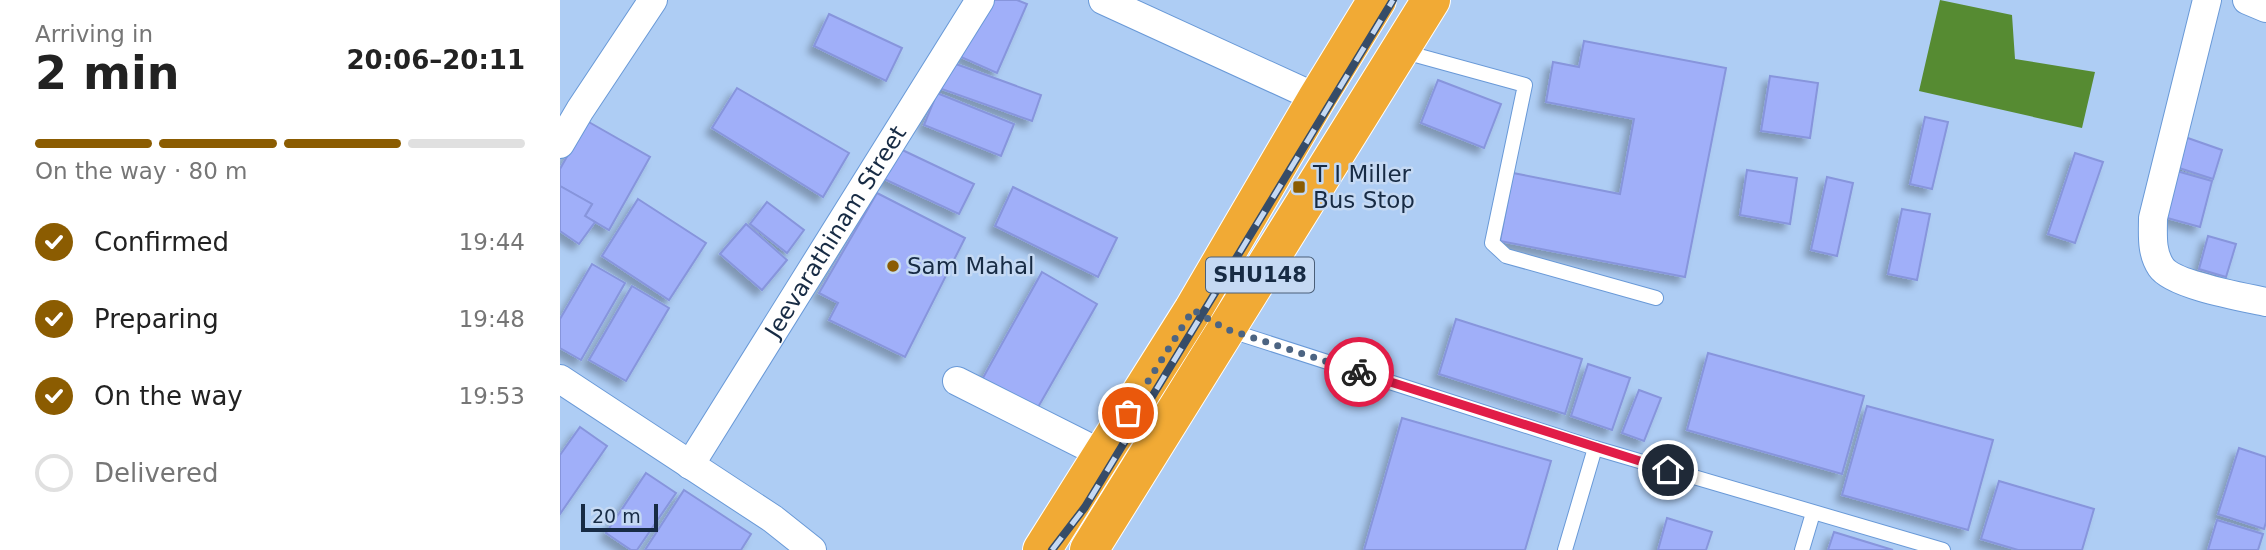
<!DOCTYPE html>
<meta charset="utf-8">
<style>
body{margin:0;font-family:"DejaVu Sans",sans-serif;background:#f6f6f6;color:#222;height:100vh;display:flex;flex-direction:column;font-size:26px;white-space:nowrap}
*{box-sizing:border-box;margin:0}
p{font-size:23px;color:#767676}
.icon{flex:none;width:38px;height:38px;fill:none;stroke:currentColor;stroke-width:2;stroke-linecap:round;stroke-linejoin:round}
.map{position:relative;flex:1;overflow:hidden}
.panel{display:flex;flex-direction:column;background:#fff;width:560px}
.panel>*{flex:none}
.scale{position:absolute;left:21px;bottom:18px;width:77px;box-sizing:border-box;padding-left:7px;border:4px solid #172b44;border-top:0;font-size:19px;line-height:24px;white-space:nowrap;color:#172b44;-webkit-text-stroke:5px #c5d9f3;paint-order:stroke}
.pin{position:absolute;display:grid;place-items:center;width:60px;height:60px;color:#fff;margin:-30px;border:4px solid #fff;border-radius:50%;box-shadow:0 2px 7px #0007}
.courier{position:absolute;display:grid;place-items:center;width:70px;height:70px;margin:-35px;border:5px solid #e11d48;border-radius:50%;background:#fff;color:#222;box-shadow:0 2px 9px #0007}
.headline em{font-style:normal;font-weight:700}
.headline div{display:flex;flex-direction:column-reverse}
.headline{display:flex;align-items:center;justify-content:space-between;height:119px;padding:0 35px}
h1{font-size:46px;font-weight:700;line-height:52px}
.bar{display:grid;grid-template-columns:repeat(4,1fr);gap:10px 7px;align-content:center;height:84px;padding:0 35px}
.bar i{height:9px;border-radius:5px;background:#e0e0e0}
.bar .active{background:#8b5c01}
.bar p{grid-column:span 4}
ol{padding:0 35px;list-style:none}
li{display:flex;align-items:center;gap:21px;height:77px}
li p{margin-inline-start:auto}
li .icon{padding:7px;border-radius:50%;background:#8b5c01;color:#fff;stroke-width:4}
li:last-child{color:#767676}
li i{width:38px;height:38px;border:4px solid #e0e0e0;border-radius:50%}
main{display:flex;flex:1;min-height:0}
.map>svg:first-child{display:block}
</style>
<main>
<section class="panel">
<div class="headline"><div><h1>2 min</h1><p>Arriving in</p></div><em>20:06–20:11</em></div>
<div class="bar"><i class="active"></i><i class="active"></i><i class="active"></i><i></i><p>On the way · 80 m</p></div>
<ol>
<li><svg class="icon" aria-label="check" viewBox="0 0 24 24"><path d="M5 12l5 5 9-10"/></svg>Confirmed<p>19:44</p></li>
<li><svg class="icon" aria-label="check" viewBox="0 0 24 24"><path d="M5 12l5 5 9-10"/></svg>Preparing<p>19:48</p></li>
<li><svg class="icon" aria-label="check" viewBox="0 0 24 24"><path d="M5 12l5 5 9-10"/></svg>On the way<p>19:53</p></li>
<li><i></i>Delivered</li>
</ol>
</section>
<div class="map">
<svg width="1706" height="550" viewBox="0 0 1706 550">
<defs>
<filter id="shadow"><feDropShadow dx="-6" dy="6" stdDeviation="3.5" flood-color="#0004"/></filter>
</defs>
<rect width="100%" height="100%" fill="#aecdf4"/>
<path fill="#568b32" d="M1380 0 1452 15 1455 59 1535 72 1522 128 1359 91Z"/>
<g fill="#a0aff9" stroke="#8795dc" stroke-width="2" filter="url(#shadow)">
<path d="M426 0H457L467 4 437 73 401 57Z"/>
<path d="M269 14 342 48 326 81 254 46Z"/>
<path d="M1024 41 1166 68 1125 277 940 241 953 173 1060 194 1074 119 986 102 993 62 1019 67Z"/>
<path d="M385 60 481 95 472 121 376 87Z"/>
<path d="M1210 76 1258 83 1250 138 1201 131Z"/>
<path d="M878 80 941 104 924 148 861 123Z"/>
<path d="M177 88 289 153 263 197 152 128Z"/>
<path d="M377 93 454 124 441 156 364 125Z"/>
<path d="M1365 117 1388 122 1372 189 1350 184Z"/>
<path d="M27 121 90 157 49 230 25 216 32 204 0 186V169Z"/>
<path d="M1622 136 1662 150 1653 179 1613 166Z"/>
<path d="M336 147 414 184 399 214 322 178Z"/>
<path d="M1515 153 1543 162 1515 243 1488 234Z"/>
<path d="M1187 170 1237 178 1230 224 1180 215Z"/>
<path d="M1613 170 1652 181 1640 227 1600 216Z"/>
<path d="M1267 177 1293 183 1277 256 1251 250Z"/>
<path d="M0 186 32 204 25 216 35 222 19 244 0 231Z"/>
<path d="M453 187 557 238 538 277 435 226Z"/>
<path d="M317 193 405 238 345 357 269 320 278 303 259 293Z"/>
<path d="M78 199 146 243 109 300 42 256Z"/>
<path d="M207 202 244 230 227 253 190 224Z"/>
<path d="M1342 209 1370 214 1357 280 1328 274Z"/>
<path d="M186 224 227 260 202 290 160 254Z"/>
<path d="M1648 236 1676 244 1666 277 1639 269Z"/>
<path d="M32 264 65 283 21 360 0 348V319Z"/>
<path d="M482 272 537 304 473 416 419 385Z"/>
<path d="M72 286 109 308 66 381 29 360Z"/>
<path d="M896 319 1022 359 1005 414 879 374Z"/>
<path d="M1148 353 1304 396 1282 474 1127 430Z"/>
<path d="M1028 364 1070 378 1052 430 1011 416Z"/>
<path d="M1079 390 1101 398 1084 441 1062 433Z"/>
<path d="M1307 406 1433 440 1408 530 1282 495Z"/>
<path d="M842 418 991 461 965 550H804Z"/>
<path d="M20 427 47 446 0 514V455Z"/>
<path d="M1679 448 1706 457V522L1704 529 1658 514Z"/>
<path d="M86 473 116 493 77 550H71L46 533Z"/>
<path d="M1439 481 1534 509 1522 550H1458L1421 539Z"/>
<path d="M124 490 191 534 181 550H85Z"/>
<path d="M1107 518 1152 532 1146 550H1098Z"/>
<path d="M1657 520 1703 534 1698 550H1648Z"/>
<path d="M1274 532 1333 550H1268Z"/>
</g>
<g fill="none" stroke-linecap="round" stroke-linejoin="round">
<defs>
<g id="lane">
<path d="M841 51 965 85 932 243 946 256 1096 298"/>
<path d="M668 330 1035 448 1005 550"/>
<path d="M1035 448 1383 550"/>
<path d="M1242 550 1253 513"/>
</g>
<g id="street">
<path d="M543 0 757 98"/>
<path d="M1647 0 1593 218C1593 235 1591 252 1601 267 1613 285 1683 297 1706 302"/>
<path d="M1687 0 1706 8"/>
<path d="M0 144 20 110 93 0"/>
<path d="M0 379 213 519 252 550"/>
<path d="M397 381 542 454"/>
<path id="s1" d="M130 465 420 0"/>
</g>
<g id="highway">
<path d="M482 550 633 310 757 98 817 0"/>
<path d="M529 550 871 0"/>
</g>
</defs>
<use href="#lane" stroke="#6999d7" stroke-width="16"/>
<use href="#street" stroke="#6999d7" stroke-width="30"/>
<use href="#highway" stroke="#fff" stroke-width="40"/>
<use href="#lane" stroke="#fff" stroke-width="14"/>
<use href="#street" stroke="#fff" stroke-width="28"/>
<use href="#highway" stroke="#f1aa35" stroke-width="38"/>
<defs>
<path id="rail" d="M492 550 525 507 833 0"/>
</defs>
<use href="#rail" stroke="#364c68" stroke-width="8"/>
<use href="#rail" stroke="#c5d9f3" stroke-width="5" stroke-dasharray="16" stroke-linecap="butt"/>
</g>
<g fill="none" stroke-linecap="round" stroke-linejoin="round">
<path stroke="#4c6482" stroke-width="7" stroke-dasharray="0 12.6" d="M568 413 633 310 666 329 799 372"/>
<path stroke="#e11d48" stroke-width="9" d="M799 372 1108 470"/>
</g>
<g fill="#8b5c01" stroke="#c5d9f3" stroke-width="2.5">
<rect x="732" y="180" width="14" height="14" rx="3.5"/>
<circle cx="333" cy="266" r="7"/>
</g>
<g text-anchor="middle" stroke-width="5" stroke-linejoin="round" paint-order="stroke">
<rect fill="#c5d9f3" stroke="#4b5f78" stroke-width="2" x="646" y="257.5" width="108" height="35" rx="5"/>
<g font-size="21" font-weight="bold" fill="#172b44">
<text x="700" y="282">SHU148</text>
</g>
<g font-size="23" fill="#172b44" stroke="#c5d9f3" text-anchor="start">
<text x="753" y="182">T I Miller<tspan x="753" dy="26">Bus Stop</tspan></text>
<text x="347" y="274">Sam Mahal</text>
</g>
<g font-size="23" fill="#172b44" stroke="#c5d9f3">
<text dy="8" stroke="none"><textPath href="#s1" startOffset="275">Jeevarathinam Street</textPath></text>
</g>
</g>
</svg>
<div class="scale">20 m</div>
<div class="pin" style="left:568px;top:413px;background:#ea580c"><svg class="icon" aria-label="bag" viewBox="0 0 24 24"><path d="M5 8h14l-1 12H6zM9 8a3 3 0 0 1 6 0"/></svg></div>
<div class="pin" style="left:1108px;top:470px;background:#1f2937"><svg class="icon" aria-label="home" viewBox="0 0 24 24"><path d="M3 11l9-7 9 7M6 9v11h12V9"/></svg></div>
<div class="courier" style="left:799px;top:372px"><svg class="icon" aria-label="bike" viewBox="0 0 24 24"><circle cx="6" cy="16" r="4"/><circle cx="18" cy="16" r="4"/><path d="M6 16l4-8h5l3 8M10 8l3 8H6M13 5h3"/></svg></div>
</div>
</main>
